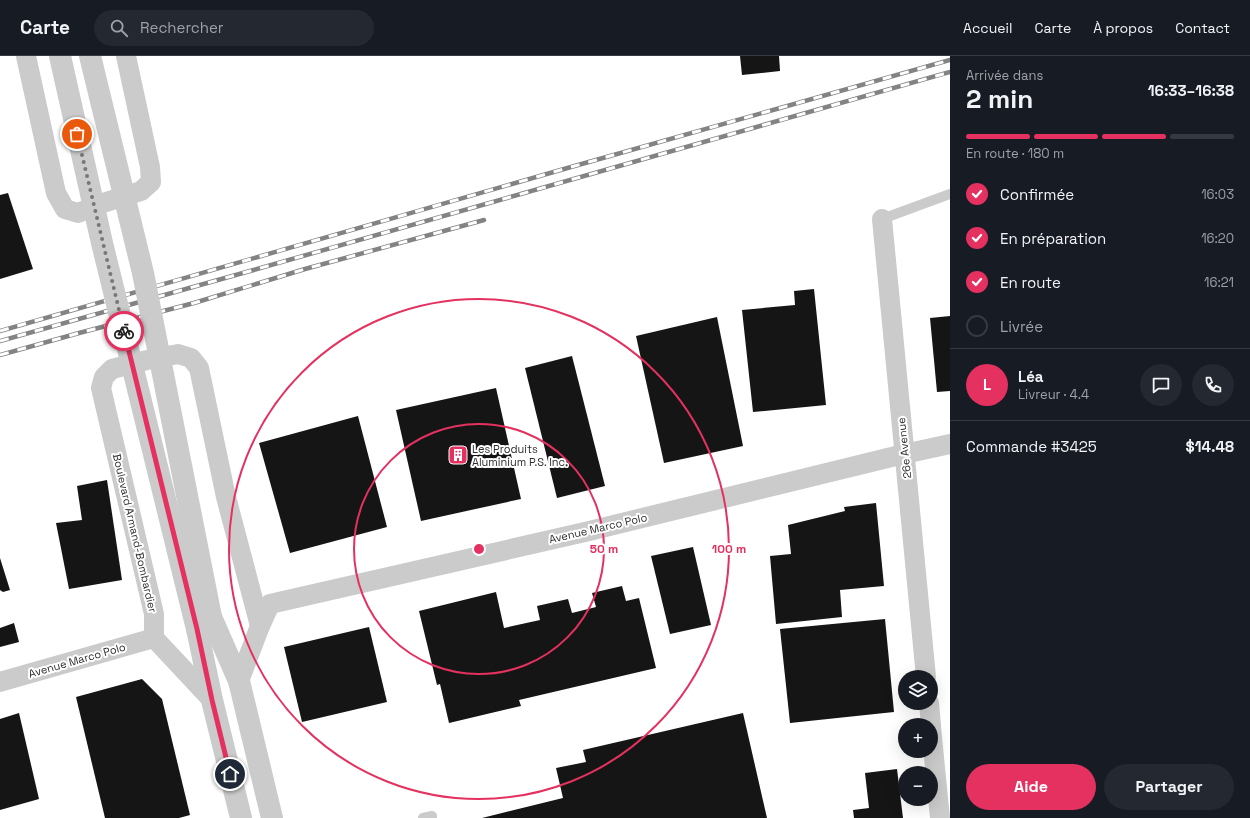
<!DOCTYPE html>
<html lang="fr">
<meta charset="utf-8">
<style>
body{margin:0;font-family:"Space Grotesk",sans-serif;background:#242831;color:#f1f3f6;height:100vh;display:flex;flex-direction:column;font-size:15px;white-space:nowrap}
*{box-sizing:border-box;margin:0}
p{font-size:13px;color:#9ea1a6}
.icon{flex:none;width:22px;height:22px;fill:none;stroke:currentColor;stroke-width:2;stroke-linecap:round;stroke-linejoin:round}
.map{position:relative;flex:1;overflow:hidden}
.details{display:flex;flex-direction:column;background:#171b24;width:300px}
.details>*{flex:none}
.fabs{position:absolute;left:898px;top:614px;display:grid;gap:8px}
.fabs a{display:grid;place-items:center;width:40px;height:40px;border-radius:50%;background:#171b24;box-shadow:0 4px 16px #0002;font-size:20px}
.pin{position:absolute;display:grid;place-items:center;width:34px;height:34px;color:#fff;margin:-17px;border:2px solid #fff;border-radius:50%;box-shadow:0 1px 4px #0007}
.courier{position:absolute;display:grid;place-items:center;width:40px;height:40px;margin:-20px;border:3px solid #e4315f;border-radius:50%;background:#fff;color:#222;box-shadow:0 1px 5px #0007}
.headline em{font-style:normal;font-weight:800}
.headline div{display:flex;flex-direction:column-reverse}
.headline{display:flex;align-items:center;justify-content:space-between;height:68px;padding:0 16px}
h1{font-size:26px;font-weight:800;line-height:30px}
.bar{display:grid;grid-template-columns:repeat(4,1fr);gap:6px 4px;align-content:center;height:48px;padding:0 16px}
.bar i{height:5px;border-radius:3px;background:#363941}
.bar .current{background:#e4315f}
.bar p{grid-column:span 4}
.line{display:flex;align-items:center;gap:10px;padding:0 16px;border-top:1px solid #363941}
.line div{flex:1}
.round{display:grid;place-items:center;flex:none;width:42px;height:42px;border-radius:21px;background:#242831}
ol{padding:0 16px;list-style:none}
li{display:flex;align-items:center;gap:12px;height:44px}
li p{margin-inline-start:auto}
li .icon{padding:4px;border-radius:50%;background:#e4315f;color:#fff;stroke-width:4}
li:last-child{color:#9ea1a6}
li i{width:22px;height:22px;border:2px solid #363941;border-radius:50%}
.primary-button{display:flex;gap:8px;margin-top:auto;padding:8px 16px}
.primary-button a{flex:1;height:46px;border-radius:24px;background:#e4315f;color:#fff;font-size:16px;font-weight:800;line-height:46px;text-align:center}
.primary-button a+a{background:#242831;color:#f1f3f6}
header{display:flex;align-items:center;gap:24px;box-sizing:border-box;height:56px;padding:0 20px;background:#171b24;border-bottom:1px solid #363941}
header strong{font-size:19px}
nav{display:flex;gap:22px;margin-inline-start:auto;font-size:14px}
.search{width:280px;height:36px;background:#242831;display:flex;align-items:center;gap:10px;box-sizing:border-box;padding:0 14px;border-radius:22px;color:#9ea1a6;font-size:15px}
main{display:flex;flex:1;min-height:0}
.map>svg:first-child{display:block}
</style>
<header>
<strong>Carte</strong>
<div class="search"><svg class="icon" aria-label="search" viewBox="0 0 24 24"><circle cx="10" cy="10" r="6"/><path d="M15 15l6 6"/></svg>Rechercher</div>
<nav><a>Accueil</a><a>Carte</a><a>À propos</a><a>Contact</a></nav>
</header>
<main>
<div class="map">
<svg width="950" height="762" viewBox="0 0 950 762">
<rect width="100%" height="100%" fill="#fff"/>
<g fill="#151515">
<path d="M740 0H779L780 15 742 19Z"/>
<path d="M8 137 33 213 0 223V139Z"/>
<path d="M814 233 826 349 753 356 742 254 795 249 794 235Z"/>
<path d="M950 260V335L937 336 930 262Z"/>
<path d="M717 261 743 390 664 407 636 280Z"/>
<path d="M572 300 605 430 557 442 525 312Z"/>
<path d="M496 332 521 443 421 465 396 354Z"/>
<path d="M358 360 387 471 290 497 259 387Z"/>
<path d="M107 424 122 524 69 533 56 467 82 464 77 430Z"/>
<path d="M876 447 884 530 840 534 842 561 776 568 770 500 791 498 788 469 845 455 844 451Z"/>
<path d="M693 491 711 569 670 578 651 500Z"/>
<path d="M0 502 10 534 3 536 0 534Z"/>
<path d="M622 530 626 545 639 542 656 612 519 644 521 650 449 667 440 628 437 629 419 555 496 536 504 572 540 564 537 550 568 543 572 557 596 551 592 537Z"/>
<path d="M885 563 894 656 790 667 780 573Z"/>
<path d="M14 567 19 586 0 591V572Z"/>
<path d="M369 571 387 646 302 666 284 591Z"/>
<path d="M142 623 162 643 190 759 179 762H105L76 641Z"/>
<path d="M19 657 39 743 0 754V663Z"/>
<path d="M743 657 767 762H482L563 742 556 712 586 706 583 694Z"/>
<path d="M897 713 903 762H854L853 754 869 752 865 717Z"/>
</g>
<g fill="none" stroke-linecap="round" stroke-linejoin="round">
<g stroke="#cbcbcb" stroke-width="10">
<path d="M882 163 950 138"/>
<path d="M423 762 432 760V762"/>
</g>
<g stroke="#cbcbcb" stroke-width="20">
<path d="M26 0 56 137 65 153 78 157 103 147 141 135 151 126 150 111 126 0"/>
<path d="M882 163 926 621"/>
<path d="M239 625 260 570 270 548 585 476 904 398 950 388"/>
<path d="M0 626 154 582"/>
<path d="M212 644 154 582V558L101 332 104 321 112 313 147 304 178 298 191 302 199 312 226 441 260 570"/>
<path d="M929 647 931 669"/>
<path d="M931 671 940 762"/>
</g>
<g stroke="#cbcbcb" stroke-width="22">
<path d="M211 561 239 625 272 762"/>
<path d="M197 573 212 644 241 762"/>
</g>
<defs>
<g id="rail">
<path d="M0 275 571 111 950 4"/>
<path d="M0 285 250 215 950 16"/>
<path d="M0 299 79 277 194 247 305 213 484 164"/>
</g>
</defs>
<use href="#rail" stroke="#838383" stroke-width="4.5"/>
<use href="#rail" stroke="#fff" stroke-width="3" stroke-dasharray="9" stroke-linecap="butt"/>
<g stroke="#cbcbcb" stroke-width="22">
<path d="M60 0 102 187 197 573"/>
<path d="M90 0 143 217 211 561"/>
</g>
</g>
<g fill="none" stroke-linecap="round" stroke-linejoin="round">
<path stroke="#777" stroke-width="4" stroke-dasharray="0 7.2" d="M77 78 124 275"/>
<path stroke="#e4315f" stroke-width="5" d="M124 275 197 573 212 644 230 718"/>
</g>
<g fill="none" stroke="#e4315f" stroke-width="2">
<circle cx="479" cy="493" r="125"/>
<circle cx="479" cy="493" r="250"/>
</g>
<defs>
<symbol id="building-square" viewBox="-11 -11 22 22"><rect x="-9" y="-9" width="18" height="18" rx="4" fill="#e4315f" stroke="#fff"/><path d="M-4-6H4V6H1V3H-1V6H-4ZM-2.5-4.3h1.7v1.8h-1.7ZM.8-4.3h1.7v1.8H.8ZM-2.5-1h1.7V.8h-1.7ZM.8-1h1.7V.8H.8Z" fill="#fff"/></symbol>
</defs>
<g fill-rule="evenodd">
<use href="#building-square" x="447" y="388" width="22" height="22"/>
</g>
<g text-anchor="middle" stroke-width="4" stroke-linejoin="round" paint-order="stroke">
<g font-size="11" fill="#2e2e2e" stroke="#fff">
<text transform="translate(904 392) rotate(-96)" y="4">26e Avenue</text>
<text transform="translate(598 472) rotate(-13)" y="4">Avenue Marco Polo</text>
<text transform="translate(135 477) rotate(77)" y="4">Boulevard Armand-Bombardier</text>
<text transform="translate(77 604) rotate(-16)" y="4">Avenue Marco Polo</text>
</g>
<g font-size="11" fill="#2e2e2e" stroke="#fff" text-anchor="start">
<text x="472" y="397">Les Produits<tspan x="472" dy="13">Aluminium P.S. Inc.</tspan></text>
</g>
</g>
<circle cx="479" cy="493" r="6" fill="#e4315f" stroke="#fff" stroke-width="2"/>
<g font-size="12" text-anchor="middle" font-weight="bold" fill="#e4315f" stroke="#fff" stroke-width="4" stroke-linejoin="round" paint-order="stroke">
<text x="604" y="497">50 m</text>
<text x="729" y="497">100 m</text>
</g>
</svg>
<div class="fabs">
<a><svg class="icon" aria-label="layers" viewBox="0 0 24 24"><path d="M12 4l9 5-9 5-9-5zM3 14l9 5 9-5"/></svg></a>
<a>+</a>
<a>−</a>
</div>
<div class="pin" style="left:77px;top:78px;background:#ea580c"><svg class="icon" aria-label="bag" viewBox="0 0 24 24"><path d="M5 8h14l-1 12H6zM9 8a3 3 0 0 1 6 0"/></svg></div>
<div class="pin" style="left:230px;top:718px;background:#1f2937"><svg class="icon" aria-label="home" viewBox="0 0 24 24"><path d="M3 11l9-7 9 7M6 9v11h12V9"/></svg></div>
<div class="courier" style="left:124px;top:275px"><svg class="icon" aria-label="bike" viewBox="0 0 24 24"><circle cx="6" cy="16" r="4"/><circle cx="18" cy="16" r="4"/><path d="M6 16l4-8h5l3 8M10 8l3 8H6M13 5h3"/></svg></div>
</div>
<section class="details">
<div class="headline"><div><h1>2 min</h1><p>Arrivée dans</p></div><em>16:33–16:38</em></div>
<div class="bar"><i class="current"></i><i class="current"></i><i class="current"></i><i></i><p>En route · 180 m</p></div>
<ol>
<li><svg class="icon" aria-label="check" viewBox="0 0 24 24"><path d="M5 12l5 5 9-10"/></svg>Confirmée<p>16:03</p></li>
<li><svg class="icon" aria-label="check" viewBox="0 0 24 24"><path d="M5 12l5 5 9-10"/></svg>En préparation<p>16:20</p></li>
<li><svg class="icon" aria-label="check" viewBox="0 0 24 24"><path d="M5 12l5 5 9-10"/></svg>En route<p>16:21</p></li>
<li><i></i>Livrée</li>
</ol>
<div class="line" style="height:72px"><b class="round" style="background:#e4315f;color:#fff">L</b><div><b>Léa</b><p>Livreur · 4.4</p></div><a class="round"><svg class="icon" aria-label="chat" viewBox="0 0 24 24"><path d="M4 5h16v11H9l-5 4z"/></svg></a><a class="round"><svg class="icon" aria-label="phone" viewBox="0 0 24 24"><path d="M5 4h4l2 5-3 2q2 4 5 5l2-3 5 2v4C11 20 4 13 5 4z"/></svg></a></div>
<div class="line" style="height:52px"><div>Commande #3425</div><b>$14.48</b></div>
<div class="primary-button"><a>Aide</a><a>Partager</a></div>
</section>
</main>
